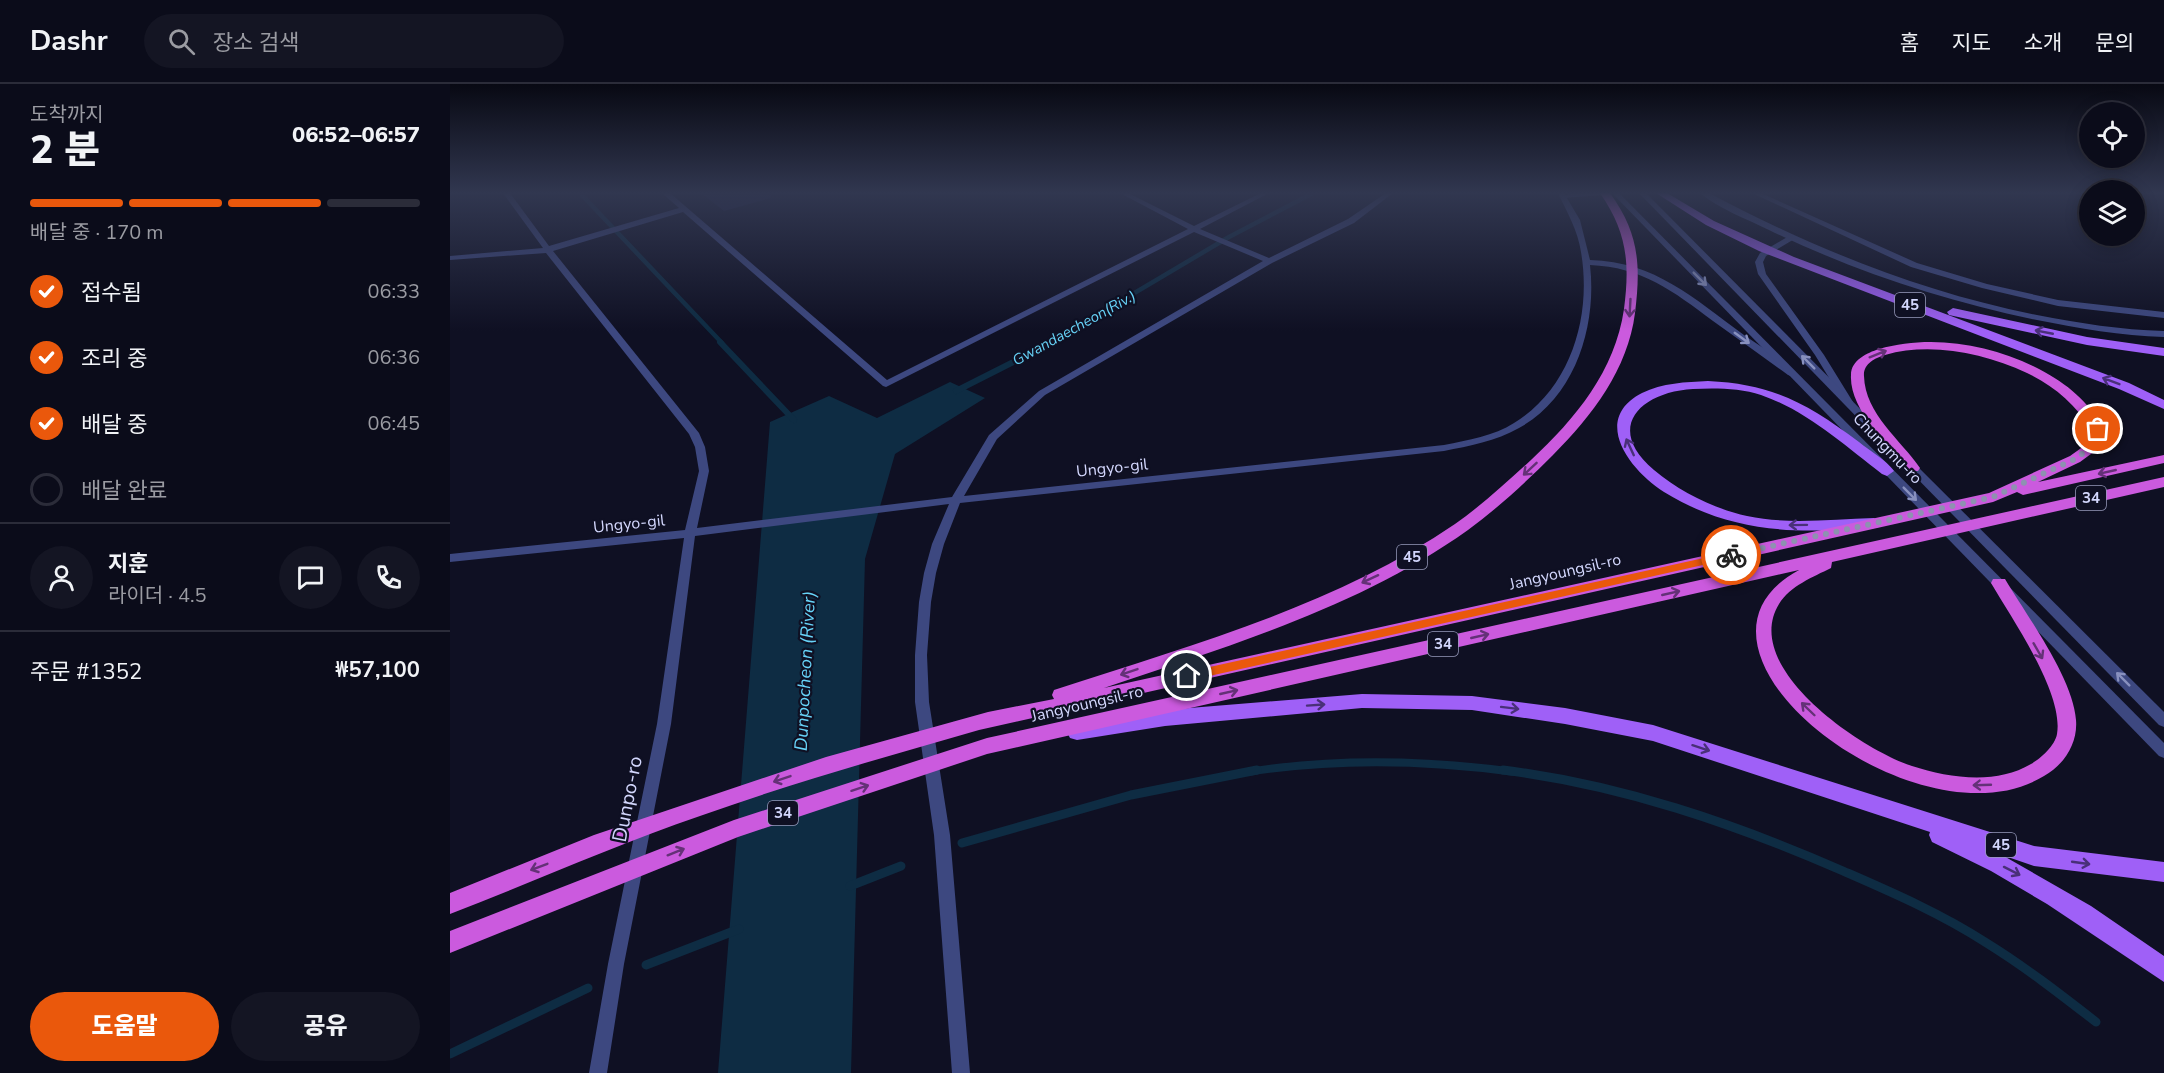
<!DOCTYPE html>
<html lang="ko">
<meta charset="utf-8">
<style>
body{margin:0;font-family:"Nunito Sans","Noto Sans KR",sans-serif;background:#141523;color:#f1f3f6;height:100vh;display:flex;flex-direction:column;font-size:22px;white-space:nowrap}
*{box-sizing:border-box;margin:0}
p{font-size:20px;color:#9a9ba2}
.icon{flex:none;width:33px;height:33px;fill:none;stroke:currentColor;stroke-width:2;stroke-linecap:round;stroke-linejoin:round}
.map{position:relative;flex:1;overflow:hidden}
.side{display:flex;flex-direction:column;background:#0b0c1a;width:450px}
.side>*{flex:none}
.fabs{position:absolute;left:1629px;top:18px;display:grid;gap:12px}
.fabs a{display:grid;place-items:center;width:66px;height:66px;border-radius:50%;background:#0b0c1a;box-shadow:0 3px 15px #0003,0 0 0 2px #2b2c39;font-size:30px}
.pin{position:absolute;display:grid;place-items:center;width:51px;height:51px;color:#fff;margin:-26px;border:3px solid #fff;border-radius:50%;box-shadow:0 2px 6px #0007}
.courier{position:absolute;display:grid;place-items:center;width:60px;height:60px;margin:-30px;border:4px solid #ea580c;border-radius:50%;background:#fff;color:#222;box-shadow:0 2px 8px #0007}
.overview em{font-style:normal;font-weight:800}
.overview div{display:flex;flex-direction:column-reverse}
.overview{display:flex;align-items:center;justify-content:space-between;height:102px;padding:0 30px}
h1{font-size:39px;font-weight:800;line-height:45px}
.bar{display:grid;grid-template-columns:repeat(4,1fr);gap:9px 6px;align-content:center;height:72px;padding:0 30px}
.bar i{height:8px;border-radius:4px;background:#2b2c39}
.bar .selected{background:#ea580c}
.bar p{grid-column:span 4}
.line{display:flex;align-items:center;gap:15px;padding:0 30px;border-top:2px solid #2b2c39}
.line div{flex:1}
.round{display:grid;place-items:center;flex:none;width:63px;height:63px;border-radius:32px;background:#141523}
ol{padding:0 30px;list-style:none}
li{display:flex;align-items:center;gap:18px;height:66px}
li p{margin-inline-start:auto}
li .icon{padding:6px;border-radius:50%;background:#ea580c;color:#fff;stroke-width:4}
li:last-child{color:#9a9ba2}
li i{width:33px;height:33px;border:3px solid #2b2c39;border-radius:50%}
.action{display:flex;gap:12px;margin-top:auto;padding:12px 30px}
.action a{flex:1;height:69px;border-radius:36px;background:#ea580c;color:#fff;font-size:24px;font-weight:800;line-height:69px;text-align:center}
.action a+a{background:#141523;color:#f1f3f6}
header{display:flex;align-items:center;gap:36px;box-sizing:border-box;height:84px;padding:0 30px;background:#0b0c1a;border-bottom:2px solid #2b2c39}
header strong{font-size:28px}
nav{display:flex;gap:33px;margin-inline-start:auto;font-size:21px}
.search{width:420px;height:54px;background:#141523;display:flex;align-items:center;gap:15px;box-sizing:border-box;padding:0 21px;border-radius:33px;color:#9a9ba2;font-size:22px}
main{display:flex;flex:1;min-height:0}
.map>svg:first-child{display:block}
</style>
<header>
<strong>Dashr</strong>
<div class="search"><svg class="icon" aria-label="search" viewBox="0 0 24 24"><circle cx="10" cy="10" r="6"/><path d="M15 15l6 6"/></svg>장소 검색</div>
<nav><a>홈</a><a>지도</a><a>소개</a><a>문의</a></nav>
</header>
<main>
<section class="side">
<div class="overview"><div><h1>2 분</h1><p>도착까지</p></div><em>06:52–06:57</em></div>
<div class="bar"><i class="selected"></i><i class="selected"></i><i class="selected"></i><i></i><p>배달 중 · 170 m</p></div>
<ol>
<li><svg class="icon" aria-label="check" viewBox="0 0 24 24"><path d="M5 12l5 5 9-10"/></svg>접수됨<p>06:33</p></li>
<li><svg class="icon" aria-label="check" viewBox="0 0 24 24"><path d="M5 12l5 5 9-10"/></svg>조리 중<p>06:36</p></li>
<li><svg class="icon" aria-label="check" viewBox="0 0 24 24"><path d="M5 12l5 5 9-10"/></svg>배달 중<p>06:45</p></li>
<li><i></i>배달 완료</li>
</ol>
<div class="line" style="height:108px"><a class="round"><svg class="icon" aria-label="person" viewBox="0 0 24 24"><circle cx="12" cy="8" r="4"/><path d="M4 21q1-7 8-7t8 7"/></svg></a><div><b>지훈</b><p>라이더 · 4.5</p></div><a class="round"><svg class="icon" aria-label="chat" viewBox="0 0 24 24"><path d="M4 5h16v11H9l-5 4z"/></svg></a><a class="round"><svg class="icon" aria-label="phone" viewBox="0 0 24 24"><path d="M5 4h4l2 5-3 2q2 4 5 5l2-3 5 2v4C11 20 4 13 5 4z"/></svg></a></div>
<div class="line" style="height:78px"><div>주문 #1352</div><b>₩57,100</b></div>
<div class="action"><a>도움말</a><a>공유</a></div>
</section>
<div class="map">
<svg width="1714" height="989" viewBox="0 0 1714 989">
<rect width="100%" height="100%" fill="#0f1023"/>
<path fill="#0e2c43" d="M500 298 535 314 445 370 415 475 401 989H268L320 338 379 312 427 334Z"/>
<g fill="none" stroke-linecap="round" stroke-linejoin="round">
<g stroke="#0e2c43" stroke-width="4.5">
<path d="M130 109 272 259"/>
<path d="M600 259 779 153 863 109"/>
</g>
<g stroke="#0e2c43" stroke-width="6">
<path d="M270 258 344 336"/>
<path d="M506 307 603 258"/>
</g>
<path stroke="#0e2c43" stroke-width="8" d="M798 688C886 674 976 676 1065 688"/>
<g stroke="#0e2c43" stroke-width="9">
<path d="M1053 686C1172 701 1283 739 1393 787 1441 808 1490 829 1535 858 1574 882 1610 910 1646 938"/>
<path d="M512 759 681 711 807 686"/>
<path d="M400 802 451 782"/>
<path d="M196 881 289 845"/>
<path d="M0 970 138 904"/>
</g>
</g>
<path fill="#1c1d43" d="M251 109H320L321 114 274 127Z"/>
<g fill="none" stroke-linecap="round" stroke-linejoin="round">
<g fill="#3d4880" fill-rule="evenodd">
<path d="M53 109H60L99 162 229 124 212 109H220L437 296 738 145 670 109H678L744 142 811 109H819L750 145 819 174 898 135 936 109H943L904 139 822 179 595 311 547 355 514 412 994 361C1018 356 1044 352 1064 339 1121 304 1142 232 1131 168 1128 147 1117 128 1108 109H1114L1130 136 1140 176C1206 178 1243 214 1294 251 1311 263 1331 274 1346 289L1341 292 1338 291C1313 273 1288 255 1263 237 1223 207 1192 183 1140 181 1147 241 1126 313 1069 344 1046 357 1019 362 994 367L510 419 494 460 486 489 481 518 477 571 479 618 500 751 520 989H502L484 751 465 618V571L469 518 474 489 482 460 499 420 245 452 221 640 174 880 157 989H139L158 880 207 640 234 454 0 478V470L235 446 249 387 245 363 239 350 96 169 0 176V172L93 164ZM233 128 433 302 436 303 744 148 813 177 589 307 539 351 502 413 247 444 259 387 255 363 249 349 103 167Z"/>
<path d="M1302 109H1311L1467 179 1537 200 1608 216 1714 228V234L1608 222 1532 204 1461 183Z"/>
<path d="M1339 152 1346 154 1316 172 1313 178 1316 190 1374 271 1403 318 1401 320H1395L1365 271 1308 190 1305 178 1310 169Z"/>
</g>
<g fill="#3d4880" fill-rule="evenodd">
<path d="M1127 109H1156L1152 111 1113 114 1109 112Z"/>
<path d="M1162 109H1169L1714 659V674L1709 672Z"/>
<path d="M1189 109H1196L1436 351V355H1428Z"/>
<path d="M1250 109H1259C1363 164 1471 208 1587 231 1629 239 1671 246 1714 247V253C1671 252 1629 244 1587 236 1494 217 1404 187 1319 146 1297 135 1269 125 1250 109Z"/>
<path d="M1455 373 1459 374 1714 628V643L1709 641 1451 378 1450 376 1451 374Z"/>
</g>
<g fill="#9f60f7" fill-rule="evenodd">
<path d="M1206 109H1217L1264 137 1344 173 1679 299 1714 316V325L1669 305 1309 167 1256 141Z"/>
<path d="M1503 224 1637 253 1714 264V272L1637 261 1499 231 1497 228Z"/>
<path d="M1258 297C1323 300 1358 320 1409 358 1420 367 1436 376 1444 387L1437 392 1432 390C1394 361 1357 327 1311 311 1290 304 1265 304 1243 305 1190 308 1154 344 1204 386 1230 408 1265 425 1297 432 1339 441 1382 435 1424 434L1432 439 1429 443C1415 447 1399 445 1384 446 1323 449 1267 441 1214 408 1181 387 1140 336 1192 309 1212 299 1236 298 1258 297Z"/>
<path d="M912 610 1022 612 1115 624 1203 641 1584 762 1714 778V798L1584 782 1552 771 1641 822 1714 872V898L1597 820 1541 787 1482 758 1479 751 1480 748 1203 657 1115 640 1022 626 912 624 715 642 627 656 620 654 617 648 620 642 627 640 715 626Z"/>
</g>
<g fill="#cb5ade" fill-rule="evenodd">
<path d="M1150 109H1160C1189 149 1191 181 1185 229 1178 285 1142 332 1103 371 1076 398 1048 424 1018 446 910 523 778 562 654 604L1539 409 1620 372 1634 362 1641 345C1625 320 1604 302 1577 289 1533 269 1481 258 1435 271 1425 274 1413 280 1414 292 1415 330 1451 356 1470 384L1468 387H1458C1438 363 1399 324 1401 291 1401 276 1417 269 1429 265 1481 250 1541 260 1589 285 1619 301 1636 316 1655 345L1645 367 1630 378 1588 398 1714 371V379L1573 411 1567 408 1543 418 529 646C435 673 342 699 250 732 165 761 83 798 0 830V809L144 751 376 673 538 628 604 615 602 611 604 606C741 561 885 522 1005 440 1032 421 1057 398 1081 376 1126 334 1165 287 1174 225 1180 179 1177 148 1150 109Z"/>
<path d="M1714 393V403L1382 478 1381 484C1363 493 1340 502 1329 520 1290 584 1412 666 1462 682 1499 694 1546 701 1581 680 1590 675 1605 662 1607 650 1614 609 1562 535 1541 499L1543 495H1555C1577 532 1623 594 1626 636 1628 659 1614 681 1594 692 1469 769 1202 566 1349 486L537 670 288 753 0 869V847L284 736 537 654Z"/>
</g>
</g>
<defs><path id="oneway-shaft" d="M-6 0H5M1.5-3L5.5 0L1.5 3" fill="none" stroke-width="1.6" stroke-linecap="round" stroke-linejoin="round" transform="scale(1.5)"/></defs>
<g stroke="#8890be">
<use href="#oneway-shaft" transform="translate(1250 195) rotate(45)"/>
<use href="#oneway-shaft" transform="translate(1292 254) rotate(36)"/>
<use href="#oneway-shaft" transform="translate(1358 278) rotate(-135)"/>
<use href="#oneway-shaft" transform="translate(1460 410) rotate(45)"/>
<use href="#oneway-shaft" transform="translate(1673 595) rotate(-135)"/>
</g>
<g stroke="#643177">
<use href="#oneway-shaft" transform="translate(1180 224) rotate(93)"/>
<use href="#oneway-shaft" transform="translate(1428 270) rotate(-22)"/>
<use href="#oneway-shaft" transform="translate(1080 385) rotate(137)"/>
<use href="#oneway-shaft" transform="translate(1657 388) rotate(167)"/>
<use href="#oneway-shaft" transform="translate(920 495) rotate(155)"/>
<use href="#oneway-shaft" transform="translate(1221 509) rotate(-13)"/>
<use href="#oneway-shaft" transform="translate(1030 552) rotate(-13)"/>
<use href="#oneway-shaft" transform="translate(1588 567) rotate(60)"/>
<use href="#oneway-shaft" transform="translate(679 588) rotate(161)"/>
<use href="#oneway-shaft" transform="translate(779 608) rotate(-13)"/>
<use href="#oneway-shaft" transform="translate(1358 625) rotate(-136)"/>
<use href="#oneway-shaft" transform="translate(332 695) rotate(161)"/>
<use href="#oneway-shaft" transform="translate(1532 701) rotate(178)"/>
<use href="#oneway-shaft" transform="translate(410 704) rotate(-18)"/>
<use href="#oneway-shaft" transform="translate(226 768) rotate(-22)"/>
<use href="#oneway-shaft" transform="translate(89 783) rotate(159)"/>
</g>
<g stroke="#493078">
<use href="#oneway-shaft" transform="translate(1594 248) rotate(-169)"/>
<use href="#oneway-shaft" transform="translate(1661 297) rotate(-159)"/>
<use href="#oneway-shaft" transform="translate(1180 363) rotate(-115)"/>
<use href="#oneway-shaft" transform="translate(1348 441) rotate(179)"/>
<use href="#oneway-shaft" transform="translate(866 621) rotate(-4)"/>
<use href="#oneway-shaft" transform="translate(1060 624) rotate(7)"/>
<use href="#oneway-shaft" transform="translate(1251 664) rotate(18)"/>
<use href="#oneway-shaft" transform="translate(1631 779) rotate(8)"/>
<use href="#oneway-shaft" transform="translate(1562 787) rotate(27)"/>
</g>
<linearGradient id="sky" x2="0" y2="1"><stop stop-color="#080913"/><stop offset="0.44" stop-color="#313750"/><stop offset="1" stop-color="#313750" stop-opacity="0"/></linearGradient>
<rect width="1714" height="247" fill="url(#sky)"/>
<path fill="#ea580c" d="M1281 468 1284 469V474L737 597 731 592 737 588Z"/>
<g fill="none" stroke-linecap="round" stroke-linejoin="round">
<path stroke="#8e91b1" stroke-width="6" stroke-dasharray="0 10.8" d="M1281 471 1543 413 1625 375 1640 364 1648 345"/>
</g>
<g text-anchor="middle" stroke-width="4.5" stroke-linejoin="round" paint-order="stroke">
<g fill="#0f1023" stroke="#989bbc" stroke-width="1.5">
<rect x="1445" y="209" width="30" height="24" rx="4.5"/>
<rect x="1626" y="402" width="30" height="24" rx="4.5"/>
<rect x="947" y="461" width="30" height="24" rx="4.5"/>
<rect x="978" y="548" width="30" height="24" rx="4.5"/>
<rect x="318" y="717" width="30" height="24" rx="4.5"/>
<rect x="1536" y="749" width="30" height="24" rx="4.5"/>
</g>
<g font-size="15" font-weight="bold" fill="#d3d7fd">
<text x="1460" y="226">45</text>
<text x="1641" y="419">34</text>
<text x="962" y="478">45</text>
<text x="993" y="565">34</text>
<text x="333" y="734">34</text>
<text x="1551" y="766">45</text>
</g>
<g font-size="15" font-style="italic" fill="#67d3f8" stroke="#0f1023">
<text transform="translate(624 244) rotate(-29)" y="5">Gwandaecheon(Riv.)</text>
</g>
<g font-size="16" fill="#d3d7fd" stroke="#0f1023">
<text transform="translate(1438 364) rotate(46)" y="6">Chungmu-ro</text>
<text transform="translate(662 383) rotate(-6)" y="6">Ungyo-gil</text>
<text transform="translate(179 439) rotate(-6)" y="6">Ungyo-gil</text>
<text transform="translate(1115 487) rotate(-13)" y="6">Jangyoungsil-ro</text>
<text transform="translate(637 619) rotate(-13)" y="6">Jangyoungsil-ro</text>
</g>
<g font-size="18" font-style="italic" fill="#67d3f8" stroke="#0f1023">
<text transform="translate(355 587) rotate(-87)" y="6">Dunpocheon (River)</text>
</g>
<g font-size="20" fill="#d3d7fd" stroke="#0f1023">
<text transform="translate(177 715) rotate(-79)" y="7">Dunpo-ro</text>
</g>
</g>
</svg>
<div class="fabs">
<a><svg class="icon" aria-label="locate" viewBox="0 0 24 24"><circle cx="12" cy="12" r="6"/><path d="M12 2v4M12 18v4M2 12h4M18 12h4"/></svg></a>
<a><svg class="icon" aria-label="layers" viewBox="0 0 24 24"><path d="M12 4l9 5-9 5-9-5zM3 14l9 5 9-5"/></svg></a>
</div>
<div class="pin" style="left:1648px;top:345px;background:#ea580c"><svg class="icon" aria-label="bag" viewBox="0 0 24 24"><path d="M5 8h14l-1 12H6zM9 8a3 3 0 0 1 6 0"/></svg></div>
<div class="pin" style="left:737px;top:592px;background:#1f2937"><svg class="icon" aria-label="home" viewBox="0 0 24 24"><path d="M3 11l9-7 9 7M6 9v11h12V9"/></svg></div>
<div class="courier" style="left:1281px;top:471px"><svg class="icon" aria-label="bike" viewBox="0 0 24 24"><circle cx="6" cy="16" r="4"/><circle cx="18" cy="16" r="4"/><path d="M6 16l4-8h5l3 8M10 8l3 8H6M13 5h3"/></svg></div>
</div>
</main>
